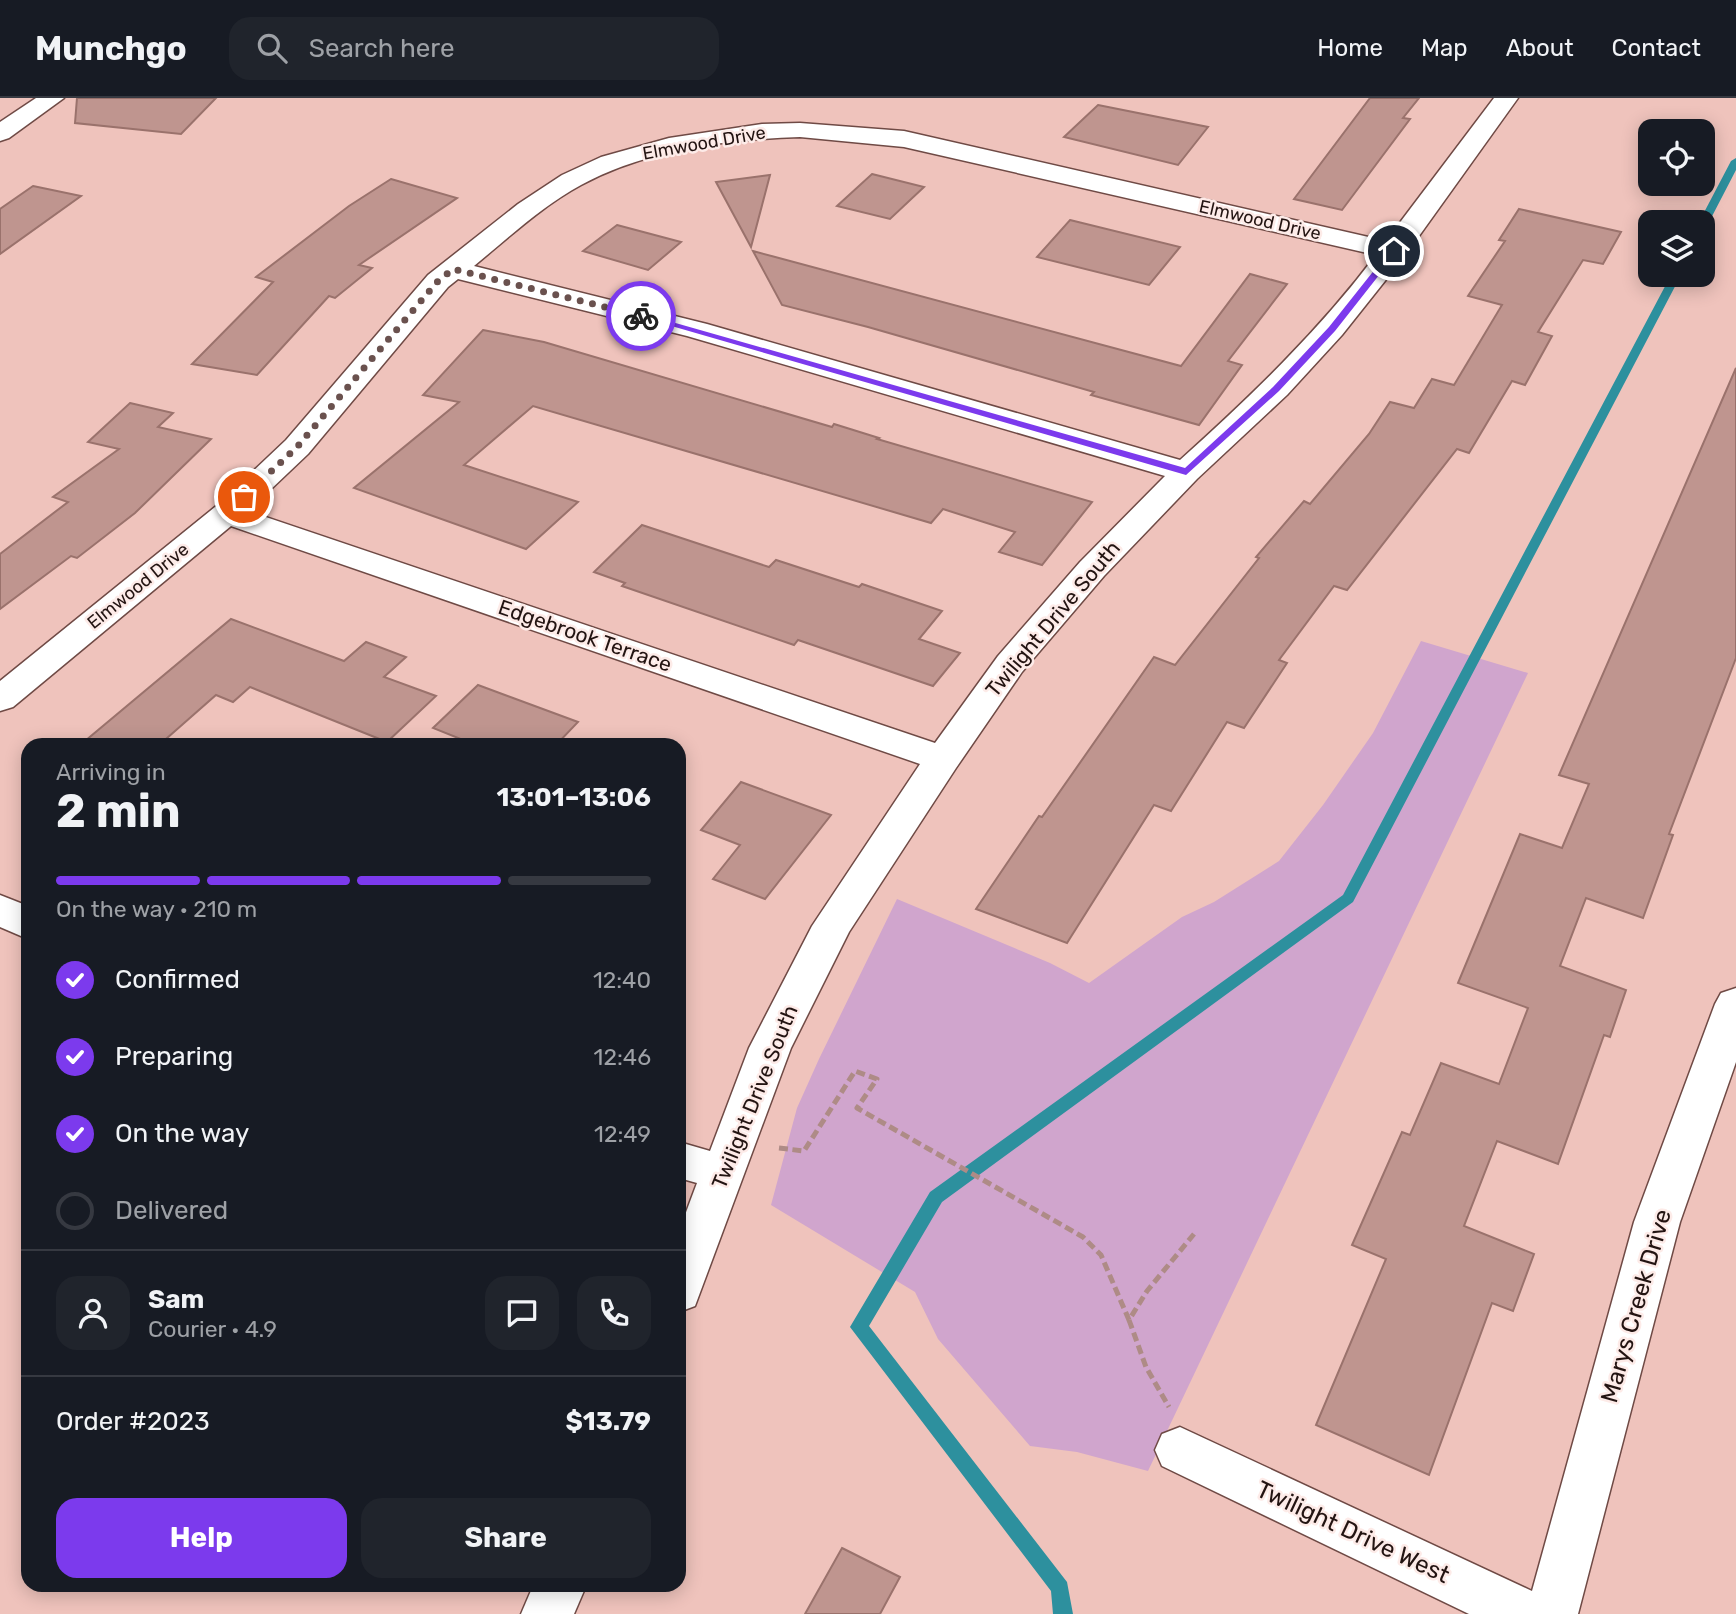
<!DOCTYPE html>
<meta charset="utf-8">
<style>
body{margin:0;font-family:Rubik,sans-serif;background:#20242c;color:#f1f3f6;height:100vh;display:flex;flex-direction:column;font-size:26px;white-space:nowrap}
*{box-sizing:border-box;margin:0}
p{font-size:23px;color:#9ea1a6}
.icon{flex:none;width:38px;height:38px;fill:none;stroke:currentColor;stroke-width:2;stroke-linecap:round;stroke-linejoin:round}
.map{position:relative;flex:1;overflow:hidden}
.details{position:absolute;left:21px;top:640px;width:665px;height:854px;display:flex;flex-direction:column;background:#171b24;border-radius:21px;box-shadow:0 4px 18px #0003}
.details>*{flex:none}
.tools{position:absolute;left:1638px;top:21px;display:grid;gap:14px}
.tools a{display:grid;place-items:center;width:77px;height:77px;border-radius:14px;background:#171b24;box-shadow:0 4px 18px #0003;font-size:35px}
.pin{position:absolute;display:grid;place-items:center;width:60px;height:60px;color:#fff;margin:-30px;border:4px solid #fff;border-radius:50%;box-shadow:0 2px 7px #0007}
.courier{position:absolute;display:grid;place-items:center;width:70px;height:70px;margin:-35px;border:5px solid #7c3aed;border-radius:50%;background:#fff;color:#222;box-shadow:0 2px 9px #0007}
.head em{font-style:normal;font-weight:700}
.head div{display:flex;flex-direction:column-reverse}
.head{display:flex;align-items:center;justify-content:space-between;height:119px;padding:0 35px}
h1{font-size:46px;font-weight:700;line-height:52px}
.bar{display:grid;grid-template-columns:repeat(4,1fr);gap:10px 7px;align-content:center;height:84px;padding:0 35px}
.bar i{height:9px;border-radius:5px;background:#363941}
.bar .on{background:#7c3aed}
.bar p{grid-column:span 4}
.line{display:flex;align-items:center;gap:18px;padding:0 35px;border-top:2px solid #363941}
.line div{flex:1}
.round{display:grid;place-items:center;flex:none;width:74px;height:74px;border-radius:21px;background:#20242c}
ol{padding:0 35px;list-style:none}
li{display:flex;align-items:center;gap:21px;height:77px}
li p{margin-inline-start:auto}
li .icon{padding:7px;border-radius:50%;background:#7c3aed;color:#fff;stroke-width:4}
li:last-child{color:#9ea1a6}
li i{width:38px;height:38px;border:4px solid #363941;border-radius:50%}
.primary-button{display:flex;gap:14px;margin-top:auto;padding:14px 35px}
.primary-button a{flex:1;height:80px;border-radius:21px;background:#7c3aed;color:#fff;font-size:28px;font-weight:700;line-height:80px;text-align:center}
.primary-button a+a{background:#20242c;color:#f1f3f6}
header{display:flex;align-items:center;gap:42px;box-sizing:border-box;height:98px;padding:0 35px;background:#171b24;border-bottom:2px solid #363941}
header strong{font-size:33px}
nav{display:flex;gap:38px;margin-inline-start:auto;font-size:24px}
.search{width:490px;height:63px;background:#20242c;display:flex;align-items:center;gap:18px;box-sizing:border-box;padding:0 24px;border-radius:21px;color:#9ea1a6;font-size:26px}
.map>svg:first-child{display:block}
</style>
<header>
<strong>Munchgo</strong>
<div class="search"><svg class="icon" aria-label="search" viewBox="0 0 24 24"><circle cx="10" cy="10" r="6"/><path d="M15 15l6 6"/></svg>Search here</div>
<nav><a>Home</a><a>Map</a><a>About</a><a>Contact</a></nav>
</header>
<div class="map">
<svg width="1736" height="1516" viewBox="0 0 1736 1516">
<rect width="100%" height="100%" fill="#efc3bc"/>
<path fill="#d0a5cd" d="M1421 543 1528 575 1148 1373 1077 1354 1030 1348 938 1241 915 1194 771 1107 797 1010 819 961 897 801 1050 865 1089 885 1182 819 1214 804 1279 763 1323 707 1373 635Z"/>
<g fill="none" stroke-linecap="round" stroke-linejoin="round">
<g fill="#2d909e" fill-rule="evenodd">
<path d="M1736 60V72L1708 126 1703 129V124H1699L1731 63Z"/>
<path d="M1671 177H1681L1353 804 942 1104 869 1228 1067 1484 1073 1516H1053L1051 1493 850 1229 930 1094 1343 797Z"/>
</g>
</g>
<g fill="#bf958f" stroke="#9a726c" stroke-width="2">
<path d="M77 0H216L181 36 75 25Z"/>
<path d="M1370 0H1419L1403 20 1410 21 1342 112 1294 101Z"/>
<path d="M1098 7 1208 29 1178 67 1064 39Z"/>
<path d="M872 76 924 89 890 121 837 108Z"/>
<path d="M770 77 751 149 716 84Z"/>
<path d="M391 81 457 100 359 167 372 170 335 200 329 198 257 277 192 266 273 184 256 179 349 108Z"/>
<path d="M33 88 81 98 0 156V111Z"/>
<path d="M1519 111 1621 134 1603 166 1583 162 1538 234 1552 238 1525 287 1512 283 1469 355 1457 351 1347 492 1334 488 1279 562 1287 565 1244 630 1227 624 1171 713 1154 707 1067 845 976 811 1039 718 1042 719 1154 559 1175 567 1259 460 1256 459 1304 403 1310 406 1369 336 1390 304 1414 310 1432 281 1454 287 1502 207 1468 198 1505 143 1499 142Z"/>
<path d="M1070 122 1180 149 1149 187 1037 159Z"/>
<path d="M617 127 681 144 648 172 583 153Z"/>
<path d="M753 153 1181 268 1250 176 1287 186 1228 263 1242 267 1199 327 1091 297 1094 294 868 229 782 207Z"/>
<path d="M483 232 544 244 832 329 834 326 879 340 877 341 1092 404 1042 467 999 454 1015 434 943 411 931 425 533 308 464 367 578 404 526 451 354 390 459 304 423 297Z"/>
<path d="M1736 270V560L1669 736 1673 737 1643 820 1586 800 1560 868 1626 892 1610 939 1604 937 1558 1066 1497 1043 1464 1128 1534 1156 1513 1213 1492 1205 1429 1377 1316 1327 1386 1161 1352 1147 1402 1034 1410 1037 1441 965 1499 986 1528 910 1458 885 1520 736 1562 750 1589 686 1559 677Z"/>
<path d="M130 305 173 315 158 329 211 341 135 415 77 460 71 458 0 511V456L68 404 53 399 119 351 88 344Z"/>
<path d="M642 427 769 469 776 462 859 489 862 486 942 513 919 541 960 555 933 588 798 542 794 547 622 488 625 485 594 474Z"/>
<path d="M231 521 344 563 366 544 406 559 384 579 436 598 387 644 250 589 233 604 216 597 158 648H79Z"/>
<path d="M478 587 578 624 555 648H478L433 630Z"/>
<path d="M741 684 831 717 765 801 713 781 740 747 701 732Z"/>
<path d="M842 1450 900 1479 880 1516H805Z"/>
</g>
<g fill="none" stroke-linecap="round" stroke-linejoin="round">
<defs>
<g id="minor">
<path d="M36 0H64L9 40 0 43V24Z"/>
<path d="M1494 0H1518L1404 159 1342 237 1287 297 1197 381 1104 478 1022 574 956 670 849 834 791 950 695 1208 679 1214V1133L697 1085 679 1080V1044L710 1053 749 950 812 828 920 666 231 428 13 609 0 613V583L215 409 286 342 428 177 518 106 562 77 601 59 669 40 762 26 800 25 904 33 1386 143ZM800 39 904 49 1376 157C1318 234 1251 298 1180 362L707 226 474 168C508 140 542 108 581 87 645 52 728 41 800 39ZM458 181 687 238 1165 378 1080 464 998 558 935 645 248 413 308 356 448 189Z"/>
<path d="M0 797 28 808V841L0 829Z"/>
<path d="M1736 890V964L1680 1124 1578 1516H1469L1162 1368 1155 1352 1162 1336 1180 1329 1532 1493 1634 1124 1715 906 1721 895Z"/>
<path d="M533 1488H586L574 1516H521Z"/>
</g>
</defs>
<use href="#minor" stroke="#6f4a45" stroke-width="3"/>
<g stroke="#ae8b86" stroke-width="5" stroke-dasharray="9 4.5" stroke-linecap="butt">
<path d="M779 1050 804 1053 855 973 877 981 857 1010 1083 1139 1101 1157 1129 1222 1147 1193 1194 1136"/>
<path d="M1129 1222 1146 1269 1169 1309"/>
</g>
<use href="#minor" fill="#fff" fill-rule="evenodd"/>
</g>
<path fill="#7c3aed" d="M1391 151 1398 153 1335 233 1279 293 1186 377 637 218 644 216 1185 370 1273 289 1329 229Z"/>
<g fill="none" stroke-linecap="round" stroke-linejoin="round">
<path stroke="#6a514e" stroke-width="7" stroke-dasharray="0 12.6" d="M244 399 297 349 438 183 453 171 641 218"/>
</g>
<g text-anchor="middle" stroke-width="5" stroke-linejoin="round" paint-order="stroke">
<g font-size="18" fill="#231412" stroke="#fdebe8">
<text transform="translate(704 45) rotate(-10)" y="6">Elmwood Drive</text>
<text transform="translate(1260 122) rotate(13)" y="6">Elmwood Drive</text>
<text transform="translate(138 488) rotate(-39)" y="6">Elmwood Drive</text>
</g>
<g font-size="21" fill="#231412" stroke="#fdebe8">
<text transform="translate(1053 521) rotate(-50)" y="7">Twilight Drive South</text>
<text transform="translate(585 538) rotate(19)" y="7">Edgebrook Terrace</text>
<text transform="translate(755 999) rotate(-68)" y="7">Twilight Drive South</text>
</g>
<g font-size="24" fill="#231412" stroke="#fdebe8">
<text transform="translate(1636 1208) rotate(-74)" y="8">Marys Creek Drive</text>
<text transform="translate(1353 1434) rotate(25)" y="8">Twilight Drive West</text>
</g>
</g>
</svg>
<div class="tools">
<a><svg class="icon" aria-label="locate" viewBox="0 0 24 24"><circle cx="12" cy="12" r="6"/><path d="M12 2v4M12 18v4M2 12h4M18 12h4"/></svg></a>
<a><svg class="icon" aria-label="layers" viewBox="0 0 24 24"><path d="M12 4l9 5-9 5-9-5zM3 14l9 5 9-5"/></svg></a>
</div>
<div class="pin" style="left:244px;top:399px;background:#ea580c"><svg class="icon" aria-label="bag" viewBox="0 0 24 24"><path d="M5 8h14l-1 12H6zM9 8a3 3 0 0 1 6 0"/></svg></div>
<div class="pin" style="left:1394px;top:153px;background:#1f2937"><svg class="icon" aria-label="home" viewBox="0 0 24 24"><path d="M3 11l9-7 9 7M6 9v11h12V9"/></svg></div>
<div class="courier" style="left:641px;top:218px"><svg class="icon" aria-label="bike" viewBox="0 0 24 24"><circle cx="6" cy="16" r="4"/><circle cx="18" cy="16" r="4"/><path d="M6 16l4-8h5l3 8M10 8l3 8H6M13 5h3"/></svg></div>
<section class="details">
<div class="head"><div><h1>2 min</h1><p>Arriving in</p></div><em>13:01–13:06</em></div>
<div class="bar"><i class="on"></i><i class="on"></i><i class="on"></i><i></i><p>On the way · 210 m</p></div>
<ol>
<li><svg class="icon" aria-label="check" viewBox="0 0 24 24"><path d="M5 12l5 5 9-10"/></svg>Confirmed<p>12:40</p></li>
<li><svg class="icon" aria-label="check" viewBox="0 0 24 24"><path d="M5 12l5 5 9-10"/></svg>Preparing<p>12:46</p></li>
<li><svg class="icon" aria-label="check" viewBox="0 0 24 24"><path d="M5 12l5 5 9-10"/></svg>On the way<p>12:49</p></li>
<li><i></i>Delivered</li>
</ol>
<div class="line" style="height:126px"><a class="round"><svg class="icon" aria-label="person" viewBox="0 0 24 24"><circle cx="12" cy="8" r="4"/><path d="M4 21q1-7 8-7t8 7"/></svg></a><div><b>Sam</b><p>Courier · 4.9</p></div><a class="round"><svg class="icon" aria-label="chat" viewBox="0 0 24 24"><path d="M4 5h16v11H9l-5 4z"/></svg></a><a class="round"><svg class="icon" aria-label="phone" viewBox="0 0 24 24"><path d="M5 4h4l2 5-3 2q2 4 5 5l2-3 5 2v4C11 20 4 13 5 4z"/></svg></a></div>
<div class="line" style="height:91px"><div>Order #2023</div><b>$13.79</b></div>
<div class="primary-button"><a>Help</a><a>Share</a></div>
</section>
</div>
